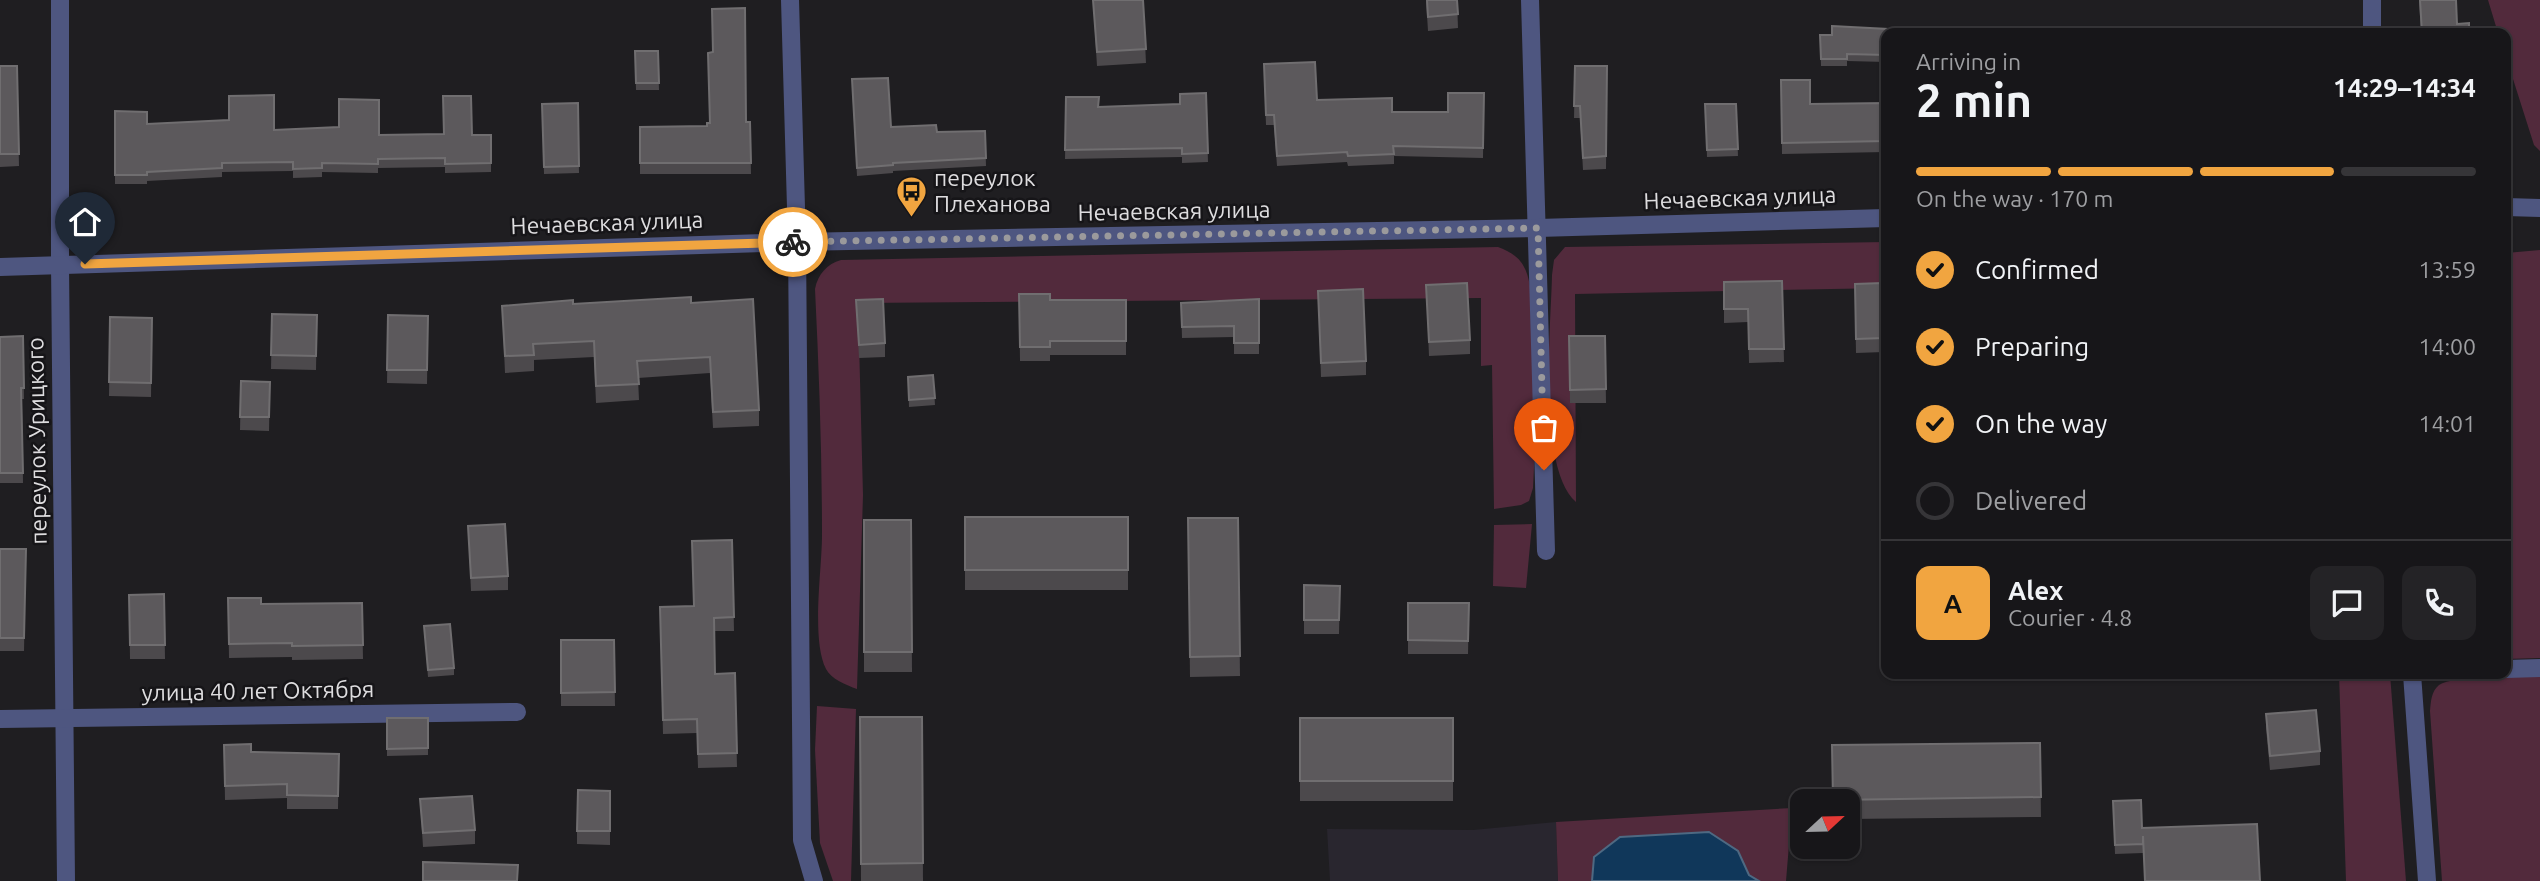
<!DOCTYPE html>
<meta charset="utf-8">
<style>
body{margin:0;font-family:Ubuntu,sans-serif;background:#242326;color:#f1f3f6;height:100vh;display:flex;flex-direction:column;font-size:26px;white-space:nowrap}
*{box-sizing:border-box;margin:0}
p{font-size:23px;color:#9e9fa2}
.icon{flex:none;width:38px;height:38px;fill:none;stroke:currentColor;stroke-width:2;stroke-linecap:round;stroke-linejoin:round}
.map{position:relative;flex:1;overflow:hidden}
.details{position:absolute;left:1881px;top:28px;width:630px;height:651px;display:flex;flex-direction:column;background:#171619;border-radius:14px;box-shadow:0 2px 5px #0004,0 0 0 2px #363538}
.details>*{flex:none}
.needle{width:46px;rotate:68deg}
.fabs{position:absolute;left:1790px;top:789px;display:grid;gap:14px}
.fabs a{display:grid;place-items:center;width:70px;height:70px;border-radius:14px;background:#171619;box-shadow:0 2px 5px #0004,0 0 0 2px #363538;font-size:35px}
.pin{position:absolute;display:grid;place-items:center;width:60px;height:60px;color:#fff;margin:-72px -30px;border-radius:50% 50% 50% 0;rotate:-45deg;box-shadow:0 0 7px #0007}
.pin .icon{rotate:45deg}
.courier{position:absolute;display:grid;place-items:center;width:70px;height:70px;margin:-35px;border:5px solid #f1a540;border-radius:50%;background:#fff;color:#222;box-shadow:0 2px 9px #0007}
.headline em{font-style:normal;font-weight:700}
.headline div{display:flex;flex-direction:column-reverse}
.headline{display:flex;align-items:center;justify-content:space-between;height:119px;padding:0 35px}
h1{font-size:46px;font-weight:700;line-height:52px}
.bar{display:grid;grid-template-columns:repeat(4,1fr);gap:10px 7px;align-content:center;height:84px;padding:0 35px}
.bar i{height:9px;border-radius:5px;background:#363538}
.bar .on{background:#f1a540}
.bar p{grid-column:span 4}
.line{display:flex;align-items:center;gap:18px;padding:0 35px;border-top:2px solid #363538}
.line div{flex:1}
.round{display:grid;place-items:center;flex:none;width:74px;height:74px;border-radius:14px;background:#242326}
ol{padding:0 35px;list-style:none}
li{display:flex;align-items:center;gap:21px;height:77px}
li p{margin-inline-start:auto}
li .icon{padding:7px;border-radius:50%;background:#f1a540;color:#111;stroke-width:4}
li:last-child{color:#9e9fa2}
li i{width:38px;height:38px;border:4px solid #363538;border-radius:50%}
.map>svg:first-child{display:block}
</style>
<div class="map">
<svg width="2540" height="881" viewBox="0 0 2540 881">
<rect width="100%" height="100%" fill="#1f1e21"/>
<path fill="#29262f" d="M1556 822 1558 881H1330L1327 829 1473 830Z"/>
<g fill="#522a3c">
<path d="M2488 0H2540V151L2534 145 2506 57V33H2498Z"/>
<path d="M1886 242V288L1575 294 1576 502C1537 468 1551 326 1552 275L1554 260 1565 247Z"/>
<path d="M1498 247C1519 255 1526 264 1530 286L1535 446 1533 488 1529 501 1521 505 1494 509 1492 365 1481 366V298L858 303 863 495 857 689C846 685 831 679 826 669 811 639 822 570 822 535 822 453 819 371 815 289 818 274 827 264 841 260Z"/>
<path d="M2540 250V658L2506 659V352L2511 351 2506 253Z"/>
<path d="M1532 524 1526 588 1493 586 1494 525Z"/>
<path d="M2339 674H2390L2406 881H2346Z"/>
<path d="M2540 675V881H2442L2430 711C2431 701 2431 692 2439 685 2454 675 2519 676 2540 675Z"/>
<path d="M817 706 856 709 851 881H833L820 843 815 750Z"/>
<path d="M1792 808 1786 881H1759L1749 875 1738 851 1709 832 1620 837 1595 857 1592 881H1558L1556 822Z"/>
</g>
<path fill="#10375a" stroke="#4e6982" stroke-width="2" d="M1709 832 1738 851 1749 875 1759 881H1592L1594 857 1620 837Z"/>
<g fill="none" stroke-linecap="round" stroke-linejoin="round">
<g stroke="#4e5680" stroke-width="18">
<path d="M60 0V264L66 881"/>
<path d="M790 0 797 242 802 840 814 881"/>
<path d="M1530 0 1546 551"/>
<path d="M2372 0V33"/>
<path d="M2506 669 2540 668"/>
<path d="M2412 674 2427 881"/>
<path d="M0 719 517 712"/>
</g>
<g stroke="#4e5680" stroke-width="18">
<path d="M2506 207 2540 208"/>
<path d="M0 267 797 242 1538 228 1886 218"/>
</g>
</g>
<g fill="#4c494c">
<path d="M1093 0H1143L1146 63 1097 66Z"/>
<path d="M1426 0H1457L1458 28 1428 31Z"/>
<path d="M2419 0H2456L2457 24 2469 33H2421Z"/>
<path d="M1886 33V62L1847 61V66H1821L1820 35Z"/>
<path d="M635 51H658L659 90H636Z"/>
<path d="M0 66H17L19 166 0 167Z"/>
<path d="M1575 66H1607L1606 169 1583 170 1580 118H1574Z"/>
<path d="M1264 74 1317 100 1392 112H1448L1484 93 1483 158 1394 156V164L1348 166 1347 162 1277 166 1274 125H1266Z"/>
<path d="M1781 80 1810 104 1886 103V152L1782 154Z"/>
<path d="M852 87 891 127 937 132 985 131 986 166 893 171V173L857 176Z"/>
<path d="M1206 93 1208 162 1182 163V157L1065 159 1066 97 1098 107 1180 104Z"/>
<path d="M578 103 579 173 544 174 542 104Z"/>
<path d="M1705 104H1736L1738 156 1707 157Z"/>
<path d="M115 111 147 124 379 135H491V172L445 173V167L378 168V173L322 172V177L293 178V171L222 172V177L147 181V184H115Z"/>
<path d="M750 122 751 174H640V127L707 126Z"/>
<path d="M1782 281 1784 362 1749 363 1748 322 1724 323V282Z"/>
<path d="M1426 285 1470 340V354L1429 356Z"/>
<path d="M1318 291 1366 361V375L1321 377Z"/>
<path d="M1019 294 1050 300H1126V355H1050V361H1020Z"/>
<path d="M1855 297 1884 338V352L1856 353Z"/>
<path d="M1259 299V354H1234V337L1182 338 1181 303Z"/>
<path d="M856 300 885 343V357L859 358Z"/>
<path d="M691 303 759 410V426L713 428 710 373 638 378 639 400 596 403 594 357 534 360V371L505 373 502 306Z"/>
<path d="M272 314 317 315 316 370 271 369Z"/>
<path d="M388 315 428 316 427 384 387 383Z"/>
<path d="M110 317 152 318 151 397 109 396Z"/>
<path d="M23 336 24 399H22L23 483H0V337Z"/>
<path d="M1569 336H1605L1606 403H1570Z"/>
<path d="M933 375 935 405 909 407 908 377Z"/>
<path d="M241 381 270 382 269 431 240 430Z"/>
<rect x="965" y="517" width="163" height="73"/>
<path d="M1188 518H1238L1240 676 1190 677Z"/>
<path d="M864 520H911L912 672H864Z"/>
<path d="M468 526 508 576V590L471 591Z"/>
<path d="M732 540 734 631H714L715 674 735 673 737 767 698 768 697 733 663 734 660 607 694 606Z"/>
<path d="M0 549H26L24 651H0Z"/>
<path d="M1304 585 1340 586 1339 634H1304Z"/>
<path d="M164 594 165 659H130L129 595Z"/>
<path d="M228 598 261 604 362 603 363 659 292 660V657L229 658Z"/>
<path d="M1408 603H1469L1468 654H1408Z"/>
<path d="M424 626 454 668V675L428 677Z"/>
<path d="M561 640H614L615 706H561Z"/>
<path d="M2266 714 2320 751V765L2270 770 2266 728Z"/>
<path d="M860 717H922L923 881H861Z"/>
<path d="M387 718H428V755L387 756Z"/>
<rect x="1300" y="718" width="153" height="83"/>
<path d="M2040 743 2041 817 1848 819V802H1833L1832 745Z"/>
<path d="M224 745 251 752 339 754 338 809H287V798L225 800Z"/>
<path d="M610 791V845L577 844V831Z"/>
<path d="M420 799 475 830V844L423 847Z"/>
<path d="M2113 801 2142 828 2260 881H2145L2143 850V853L2115 854Z"/>
</g>
<g fill="#5c595c" stroke="#706e70" stroke-width="2">
<path d="M1093 0H1143L1146 49 1097 52Z"/>
<path d="M1427 0H1457L1458 14 1428 17Z"/>
<path d="M2420 0H2456L2457 24 2469 23V33H2422Z"/>
<path d="M745 8 746 122H750L751 163H640V127L707 126V123H710L708 53 713 52 712 9Z"/>
<path d="M1832 26 1907 30V33H1886V55L1847 54V59H1821L1820 35H1832Z"/>
<path d="M635 51H658L659 83H636Z"/>
<path d="M1315 62 1317 100 1392 98V112H1448V93H1484L1483 148 1393 146 1394 154 1348 156 1347 152 1277 156 1274 115H1266L1264 64Z"/>
<path d="M0 66H17L19 154H0Z"/>
<path d="M1575 66H1607L1606 156 1583 158 1580 106H1574Z"/>
<path d="M888 78 891 127 936 125 937 132 985 131 986 158 893 163V165L857 168 852 79Z"/>
<path d="M1781 80H1810V104L1886 103V141L1782 143Z"/>
<path d="M1206 93 1208 153 1182 154V148L1065 150 1066 97H1099L1098 107 1180 104V94Z"/>
<path d="M274 95V130L339 127V99L379 100V135L444 134 443 96H471L472 135H491V163L445 164V158L378 159V164L322 163V168L293 169V162L222 163V168L147 172V175H115V111L147 112V124L229 120V96Z"/>
<path d="M578 103 579 166 544 167 542 104Z"/>
<path d="M1705 104H1736L1738 149 1707 150Z"/>
<path d="M1782 281 1784 349H1749L1748 309H1724V282Z"/>
<path d="M1467 283 1470 340 1429 342 1426 285Z"/>
<path d="M1882 283 1884 338 1856 339 1855 284Z"/>
<path d="M1363 289 1366 361 1321 363 1318 291Z"/>
<path d="M1019 294H1050V300H1126V341H1050V347H1020Z"/>
<path d="M691 297V303L753 299 759 410 713 412 710 357 637 361 639 384 596 386 594 341 533 344 534 355 505 356 502 306 573 300V304Z"/>
<path d="M883 299 885 343 859 345 856 300Z"/>
<path d="M1259 299V343H1234V326L1182 327 1181 303Z"/>
<path d="M272 314 317 315 316 356 271 355Z"/>
<path d="M388 315 428 316 427 370H387Z"/>
<path d="M110 317 152 318 151 383 109 382Z"/>
<path d="M23 336 24 388H21L23 473H0V337Z"/>
<path d="M1569 336H1605L1606 389 1570 390Z"/>
<path d="M933 375 935 398 909 400 908 377Z"/>
<path d="M241 381 270 382 269 417H240Z"/>
<rect x="965" y="517" width="163" height="53"/>
<path d="M1188 518H1238L1240 656 1190 657Z"/>
<path d="M864 520H911L912 652H864Z"/>
<path d="M505 524 508 576 471 578 468 526Z"/>
<path d="M732 540 734 617 714 618 715 674 735 673 737 753 698 754 697 719 663 720 660 607 694 606 692 541Z"/>
<path d="M0 549H26L24 638H0Z"/>
<path d="M1304 585 1340 586 1339 620H1304Z"/>
<path d="M164 594 165 645H130L129 595Z"/>
<path d="M228 598H261V604L362 603 363 645 292 646V643L229 644Z"/>
<path d="M1408 603H1469L1468 641 1408 640Z"/>
<path d="M450 624 454 668 428 670 424 626Z"/>
<path d="M561 640H614L615 692 561 693Z"/>
<path d="M2316 710 2320 751 2270 756 2266 714Z"/>
<path d="M860 717H922L923 863 861 864Z"/>
<path d="M387 718H428V748L387 749Z"/>
<rect x="1300" y="718" width="153" height="63"/>
<path d="M2040 743 2041 797 1833 800 1832 745Z"/>
<path d="M251 744V752L339 754 338 796 287 795V784L225 786 224 745Z"/>
<path d="M578 790 610 791V831H577Z"/>
<path d="M472 796 475 830 423 833 420 799Z"/>
<path d="M2141 800 2142 828 2257 824 2260 881H2145L2143 836V844L2115 845 2113 801Z"/>
<path d="M423 862 518 865 517 881H423Z"/>
</g>
<g fill="none" stroke-linecap="round" stroke-linejoin="round">
<path stroke="#9b9a9c" stroke-width="7" stroke-dasharray="0 12.6" d="M793 242 1538 228 1544 470"/>
<path stroke="#f1a540" stroke-width="9" d="M85 264 793 242"/>
</g>
<defs>
<symbol id="bus-pin" viewBox="-11 -11 22 30"><path d="M0 17L-7.5 6A9.5 9.5 0 1 1 7.5 6Z" fill="#f1a540" stroke="#161518"/><path d="M-5-6H5V4H4V6H2V4H-2V6H-4V4H-5ZM-3.5-4V0h7V-4ZM-3.5 1.2v1.5H-2V1.2ZM2 1.2v1.5H3.5V1.2Z" fill="#111"/></symbol>
</defs>
<g fill-rule="evenodd">
<use href="#bus-pin" x="894" y="174" width="35" height="47"/>
</g>
<g text-anchor="middle" stroke-width="5" stroke-linejoin="round" paint-order="stroke">
<g font-size="23" fill="#dedddf" stroke="#161518" text-anchor="start">
<text x="934" y="186">переулок<tspan x="934" dy="26">Плеханова</tspan></text>
</g>
<g font-size="23" fill="#dedddf" stroke="#161518">
<text transform="translate(1740 198) rotate(-2)" y="8">Нечаевская улица</text>
<text transform="translate(1174 211) rotate(-1)" y="8">Нечаевская улица</text>
<text transform="translate(607 223) rotate(-2)" y="8">Нечаевская улица</text>
<text transform="translate(37 441) rotate(-91)" y="8">переулок Урицкого</text>
<text transform="translate(258 691) rotate(-1)" y="8">улица 40 лет Октября</text>
</g>
</g>
</svg>
<div class="fabs">
<a><svg class="needle" viewBox="-14 -14 28 28"><path d="M0-13l5 13h-10z" fill="#e53935"/><path d="M0 13l5-13h-10z" fill="#9e9fa2"/></svg></a>
</div>
<div class="pin" style="left:1544px;top:470px;background:#ea580c"><svg class="icon" aria-label="bag" viewBox="0 0 24 24"><path d="M5 8h14l-1 12H6zM9 8a3 3 0 0 1 6 0"/></svg></div>
<div class="pin" style="left:85px;top:264px;background:#1f2937"><svg class="icon" aria-label="home" viewBox="0 0 24 24"><path d="M3 11l9-7 9 7M6 9v11h12V9"/></svg></div>
<div class="courier" style="left:793px;top:242px"><svg class="icon" aria-label="bike" viewBox="0 0 24 24"><circle cx="6" cy="16" r="4"/><circle cx="18" cy="16" r="4"/><path d="M6 16l4-8h5l3 8M10 8l3 8H6M13 5h3"/></svg></div>
<section class="details">
<div class="headline"><div><h1>2 min</h1><p>Arriving in</p></div><em>14:29–14:34</em></div>
<div class="bar"><i class="on"></i><i class="on"></i><i class="on"></i><i></i><p>On the way · 170 m</p></div>
<ol>
<li><svg class="icon" aria-label="check" viewBox="0 0 24 24"><path d="M5 12l5 5 9-10"/></svg>Confirmed<p>13:59</p></li>
<li><svg class="icon" aria-label="check" viewBox="0 0 24 24"><path d="M5 12l5 5 9-10"/></svg>Preparing<p>14:00</p></li>
<li><svg class="icon" aria-label="check" viewBox="0 0 24 24"><path d="M5 12l5 5 9-10"/></svg>On the way<p>14:01</p></li>
<li><i></i>Delivered</li>
</ol>
<div class="line" style="height:126px"><b class="round" style="background:#f1a540;color:#111">A</b><div><b>Alex</b><p>Courier · 4.8</p></div><a class="round"><svg class="icon" aria-label="chat" viewBox="0 0 24 24"><path d="M4 5h16v11H9l-5 4z"/></svg></a><a class="round"><svg class="icon" aria-label="phone" viewBox="0 0 24 24"><path d="M5 4h4l2 5-3 2q2 4 5 5l2-3 5 2v4C11 20 4 13 5 4z"/></svg></a></div>
</section>
</div>
